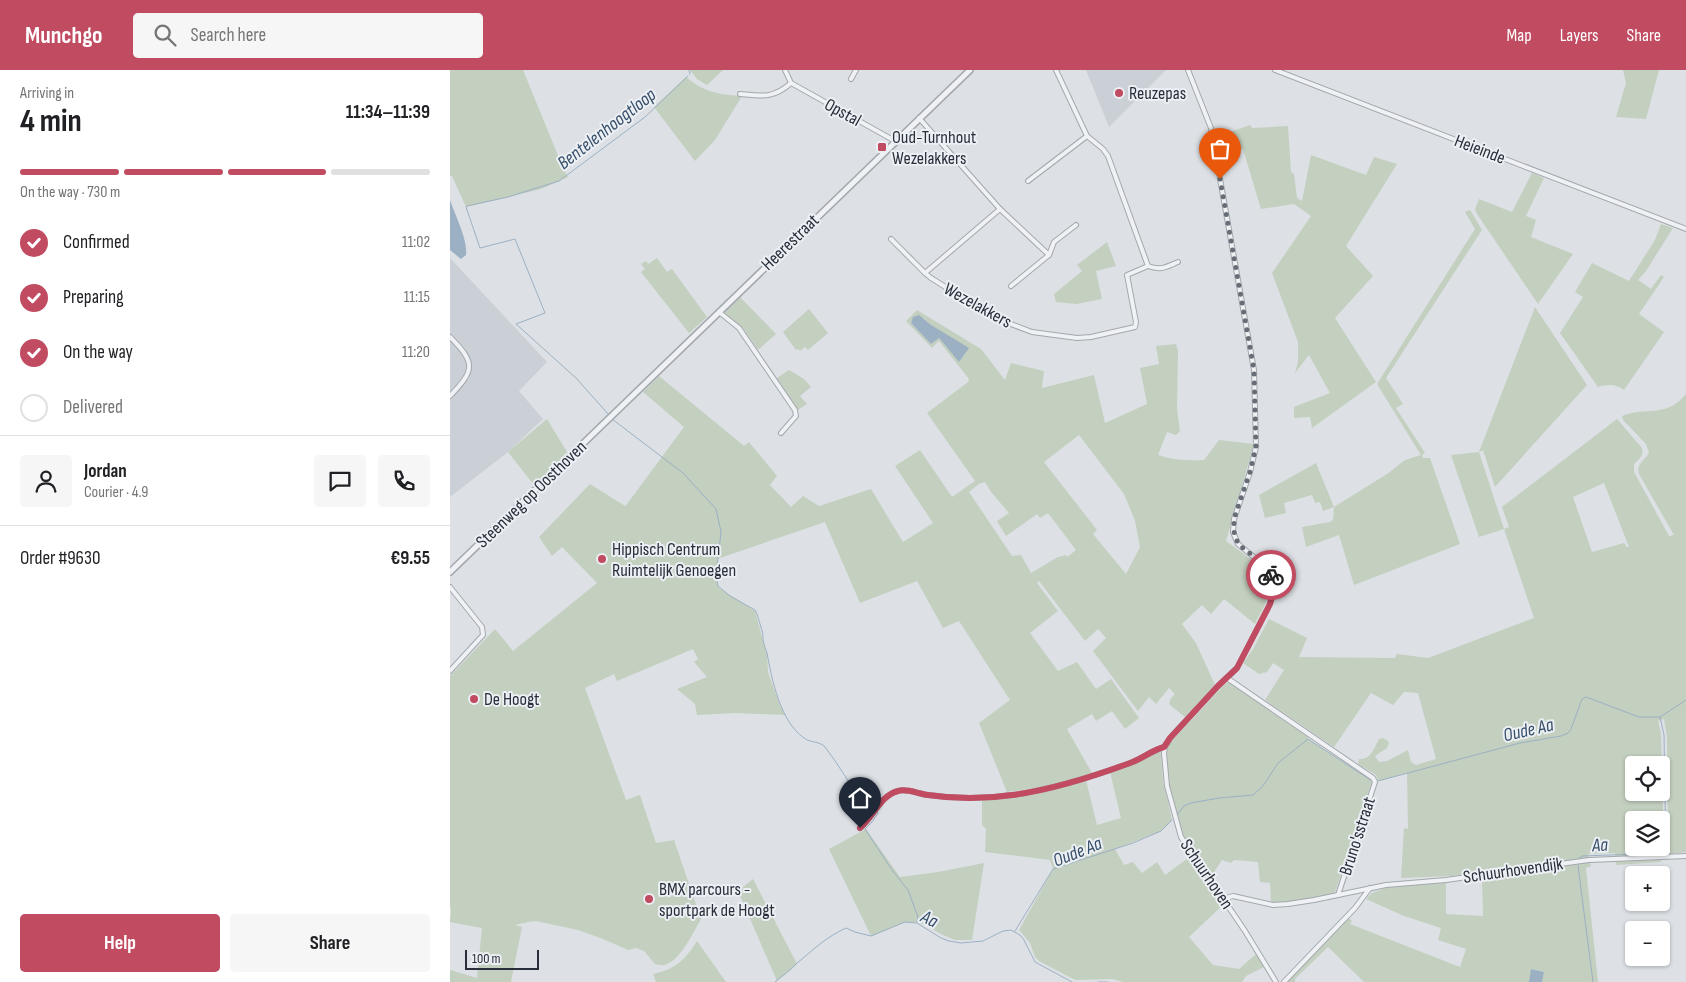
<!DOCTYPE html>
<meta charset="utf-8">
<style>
body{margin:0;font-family:"Sofia Sans Condensed",sans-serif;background:#f6f6f6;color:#202124;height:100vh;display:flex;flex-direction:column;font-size:19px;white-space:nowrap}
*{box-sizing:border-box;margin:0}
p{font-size:16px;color:#757577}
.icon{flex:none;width:28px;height:28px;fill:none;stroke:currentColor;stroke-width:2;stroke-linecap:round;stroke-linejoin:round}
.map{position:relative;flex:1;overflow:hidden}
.drawer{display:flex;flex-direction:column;background:#fff;width:450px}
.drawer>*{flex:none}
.controls{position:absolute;left:1175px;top:686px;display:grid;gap:10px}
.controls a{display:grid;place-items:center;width:45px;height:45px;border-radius:5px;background:#fff;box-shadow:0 1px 4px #0004;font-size:25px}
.scale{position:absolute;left:15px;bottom:12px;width:74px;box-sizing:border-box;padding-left:5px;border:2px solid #282f3a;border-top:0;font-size:14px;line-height:18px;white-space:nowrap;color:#282f3a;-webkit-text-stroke:4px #eceff3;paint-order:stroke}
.pin{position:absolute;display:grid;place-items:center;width:42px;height:42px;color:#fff;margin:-51px -21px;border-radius:50% 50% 50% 0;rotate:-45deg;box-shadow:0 0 5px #0007}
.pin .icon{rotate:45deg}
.courier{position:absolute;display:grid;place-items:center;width:50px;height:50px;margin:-25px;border:4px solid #c14b61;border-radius:50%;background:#fff;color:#222;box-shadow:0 1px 6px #0007}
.headline em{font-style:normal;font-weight:700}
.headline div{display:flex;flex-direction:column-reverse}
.headline{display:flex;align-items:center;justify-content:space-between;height:85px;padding:0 20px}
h1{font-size:32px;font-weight:700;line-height:38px}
.bar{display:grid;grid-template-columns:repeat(4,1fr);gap:8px 5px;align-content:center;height:60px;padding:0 20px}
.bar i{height:6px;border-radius:4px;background:#e0e0e0}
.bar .active{background:#c14b61}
.bar p{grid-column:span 4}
.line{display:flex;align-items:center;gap:12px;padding:0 20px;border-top:1px solid #e0e0e0}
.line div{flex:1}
.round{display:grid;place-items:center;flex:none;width:52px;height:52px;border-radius:5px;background:#f6f6f6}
ol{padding:0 20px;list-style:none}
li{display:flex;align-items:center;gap:15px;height:55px}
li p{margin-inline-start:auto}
li .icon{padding:5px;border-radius:50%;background:#c14b61;color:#fff;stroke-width:4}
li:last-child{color:#757577}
li i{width:28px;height:28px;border:2px solid #e0e0e0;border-radius:50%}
.action{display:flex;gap:10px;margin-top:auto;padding:10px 20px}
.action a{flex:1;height:58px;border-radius:5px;background:#c14b61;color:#fff;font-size:20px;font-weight:700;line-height:58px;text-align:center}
.action a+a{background:#f6f6f6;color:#202124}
header{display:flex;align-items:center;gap:30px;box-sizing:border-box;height:70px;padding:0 25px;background:#c14b61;color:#fff}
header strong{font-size:24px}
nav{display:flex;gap:28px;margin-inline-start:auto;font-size:18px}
.search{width:350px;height:45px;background:#f6f6f6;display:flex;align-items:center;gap:12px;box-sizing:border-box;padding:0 18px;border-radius:5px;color:#757577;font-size:19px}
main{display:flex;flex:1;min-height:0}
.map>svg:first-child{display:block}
</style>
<header>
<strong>Munchgo</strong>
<div class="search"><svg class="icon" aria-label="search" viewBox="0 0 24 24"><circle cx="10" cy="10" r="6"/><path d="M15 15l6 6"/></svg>Search here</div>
<nav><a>Map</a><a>Layers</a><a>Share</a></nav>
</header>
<main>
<section class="drawer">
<div class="headline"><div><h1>4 min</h1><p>Arriving in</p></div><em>11:34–11:39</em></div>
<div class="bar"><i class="active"></i><i class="active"></i><i class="active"></i><i></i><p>On the way · 730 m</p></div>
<ol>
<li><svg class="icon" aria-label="check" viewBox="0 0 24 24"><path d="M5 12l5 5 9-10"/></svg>Confirmed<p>11:02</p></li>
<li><svg class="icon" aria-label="check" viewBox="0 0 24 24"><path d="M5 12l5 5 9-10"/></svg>Preparing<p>11:15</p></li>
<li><svg class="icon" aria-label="check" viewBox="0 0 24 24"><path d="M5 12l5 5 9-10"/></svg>On the way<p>11:20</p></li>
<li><i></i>Delivered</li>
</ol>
<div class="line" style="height:90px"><a class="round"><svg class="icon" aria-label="person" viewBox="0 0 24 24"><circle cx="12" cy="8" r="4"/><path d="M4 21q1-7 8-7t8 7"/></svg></a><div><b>Jordan</b><p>Courier · 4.9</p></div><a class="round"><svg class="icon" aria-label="chat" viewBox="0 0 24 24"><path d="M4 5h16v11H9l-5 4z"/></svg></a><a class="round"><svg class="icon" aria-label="phone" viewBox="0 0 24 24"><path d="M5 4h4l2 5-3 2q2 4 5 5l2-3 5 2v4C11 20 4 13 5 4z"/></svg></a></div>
<div class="line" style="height:65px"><div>Order #9630</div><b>€9.55</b></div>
<div class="action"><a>Help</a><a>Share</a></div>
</section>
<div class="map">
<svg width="1236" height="912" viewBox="0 0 1236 912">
<rect width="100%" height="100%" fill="#dde1e5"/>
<g fill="#cbd0d6">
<path d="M636 0H716L659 57Z"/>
<path d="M0 188 97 292 69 321 93 349 58 382 0 427Z"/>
</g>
<g fill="#c3cfbf" fill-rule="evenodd">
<path d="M0 0H73L114 100 118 107 91 119 16 137 2 106H0Z"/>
<path d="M240 0H273L257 15 247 9Z"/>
<path d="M1173 0H1209L1196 49 1166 47 1176 13Z"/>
<path d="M236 7C255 23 268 24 292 26L265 70 245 91 204 37Z"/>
<path d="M800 55 802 58 838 56 841 102 844 104 847 128 852 131 861 85 916 105 924 87 947 94 896 176 923 206 885 248 926 312 862 358 860 347 844 348V337L880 323 859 285 845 303 848 292V272L822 203 861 146 844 134 811 139 793 79 769 83 766 67Z"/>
<path d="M1082 103 1094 108 1076 146 1086 150 1081 167 1123 184 1088 234 1027 144 1025 139 1029 129 1062 142Z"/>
<path d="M1020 140 1032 160 936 308 953 334 946 338 975 383 972 385 973 388H980L1010 474 904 515 889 465 856 477 852 457 880 452 883 450 884 437 873 441 870 432 865 433 862 425 834 433 836 443 815 448 809 425 866 393 884 437 937 404 955 390 971 385 927 314 1025 159 1015 142Z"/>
<path d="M1211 154 1223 158 1196 201 1188 210 1201 219 1211 205 1214 207 1189 244 1214 262 1174 320C1167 314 1157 314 1148 317L1110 263 1133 227 1125 222 1142 193 1179 211 1205 170Z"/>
<path d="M657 172 666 196 646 201 652 229 626 234 606 232 604 224 632 201 627 195Z"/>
<path d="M207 188 217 202 222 199 257 247 239 263 191 202 195 199 191 194 196 191 198 194Z"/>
<path d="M290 227 326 264 308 280 293 258 275 244V242Z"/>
<path d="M1085 237 1137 315 1045 417 1033 380 1029 382 1054 459 1059 457 1052 437 1167 349 1192 378C1194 386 1189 389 1184 394V402L1219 466 1224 465 1189 404C1186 394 1194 391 1199 383L1196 374 1173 350 1172 346C1195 336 1216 349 1236 324V782L1218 784 1217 667 1214 649 1208 651 1211 663 1214 780 1210 781 1211 792 1166 795 1165 783 1138 784 1141 796 1136 798 1148 912H1092L1094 902 1082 899 1079 912H914L878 877 845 909V912H837L898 848 902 851 900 854 1010 897 1016 879 988 870 991 858 954 846 916 829 922 823 938 817 996 813V844L1033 846 1032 809 1082 801 1083 796 1002 806 951 808 954 758 958 759 957 703 928 711 926 705 908 694 909 689C921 690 924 678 929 669L933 668 939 672 937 678 925 686 929 692 937 691 958 680 961 692 966 695 986 689 968 623 954 622 943 635 921 623 884 677 815 630 834 600 823 593 817 602 809 604 793 593 803 579 819 549 857 568 849 587 945 588 947 584 978 588 1084 548 1054 459 1029 467 1001 385 1029 382ZM1154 413 1179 477H1177L1174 473 1142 482 1123 427ZM1184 695H1211V722H1184ZM1184 750H1211V778H1184Z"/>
<path d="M359 239 378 263 358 280 355 277 350 281 348 279 346 280 333 262Z"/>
<path d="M467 240 531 279 555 310 561 293 594 301 592 318 644 305 655 353 697 334 690 298 709 294 706 276 726 274 728 281 727 339 730 361 726 365 717 362 708 385C723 390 738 391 754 390L769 370 804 374 776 471C793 484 824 501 818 526 816 535 809 545 805 554L774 529 761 544 752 535 732 554 746 573 765 615 735 647 719 634 721 628 725 624 719 618 706 634 699 627 688 641 643 581 656 568 648 559 635 571 589 511 587 513 608 541 580 563 608 601 627 592 646 619 661 609 689 648 675 659 662 641 646 651 642 644 617 659 642 703 599 716 557 722 529 653 560 630 509 551 493 558 467 511 410 533 375 452 267 489V511L269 518 305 541 317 585 318 602 329 633 335 645 285 643 247 645 245 634 227 619 257 607 244 592 248 589 243 579 167 611 164 604 135 618 176 730 190 725 206 773 224 770 251 849C244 861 231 889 217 894 214 896 209 895 205 894L194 881 186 878 178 880 153 869 128 860 86 851 78 852 65 855 72 857 61 912H0V900L27 908 32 858 0 852 1 839 0 837V606L45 559 63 581 147 513 112 477 102 486 89 467 140 414 175 436 177 434 234 357 193 322 209 306 294 376 299 372 327 406 320 415 341 437 353 426 369 436 421 419 453 472 483 453 445 396 470 380 502 427 525 411 477 343 518 312 519 309 489 271 482 278 456 251ZM473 248 481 255 510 292 490 269 489 268 481 274 460 252ZM629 365 674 424 685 451 690 477 676 504 643 464 647 460 594 392ZM535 412 541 422 559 443 547 451 556 466 587 444 590 448 598 443 626 480 617 487 616 485 608 487 581 503 571 485 562 486 519 422 529 414Z"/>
<path d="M339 300 354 309 361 317 350 326 357 334 348 340 327 308Z"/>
<path d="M97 349 117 382 84 415 58 382Z"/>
<path d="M780 612 858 666V669L922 711 885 822 883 824 844 832H821L820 813 810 812 808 792 784 790 781 793 772 790 761 807C751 794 739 780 733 764 724 743 714 698 718 675L775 614Z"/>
<path d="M708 681 711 683 713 711 722 750 711 761 665 779 674 795 683 792 692 803 707 792 715 805 741 786 775 833 739 867 763 895 789 899 806 884 814 897 796 906 792 912H673L662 909 626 910 621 908 589 891 585 887 580 873 569 860 603 799 600 790 535 782 536 759 532 755V730C568 727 601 719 636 710L647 755 671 748 660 702 682 695Z"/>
<path d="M416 759 450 807 488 802 534 793 522 870H505L491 864 469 852H455L421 866 379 779Z"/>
<path d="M303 809 347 894 327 911 288 821Z"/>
<path d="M247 871 276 912H206L203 904C226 899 235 890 247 871Z"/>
</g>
<g fill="#9bb0c3">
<path d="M0 130C5 145 18 170 16 185L11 189 0 180Z"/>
<path d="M469 245 481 255 519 278 509 292 490 269 489 268 481 274 461 253 463 247Z"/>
<path d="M1081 899 1094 902 1092 912H1079Z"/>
</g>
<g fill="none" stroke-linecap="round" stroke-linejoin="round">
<g stroke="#9bb0c3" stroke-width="1">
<path d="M239 0 240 4"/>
<path d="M159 345 126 308 66 254 95 243 65 169 30 178 16 137 17 136 58 127 109 111 195 47 238 6"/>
<path d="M162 349 233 403 266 439 271 462 266 506 268 516 280 526 305 540 307 544 313 564C312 570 315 577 317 583 322 610 330 651 354 668 360 673 370 671 375 677 389 695 400 715 414 734L424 740"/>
<path d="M928 711 1070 673 1111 666 1118 663 1121 659 1132 629 1136 627 1189 647H1210"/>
<path d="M427 742 428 743 422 752 415 759 442 800 458 820 468 847 467 852"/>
<path d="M727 745 734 736 741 733 769 728 803 725 813 716 828 693 858 669 922 711"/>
<path d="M1129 788 1132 786 1216 783 1214 665 1210 647 1236 630"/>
<path d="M1128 796 1143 912"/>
<path d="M565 861 603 799 683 773 711 761 722 750"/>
<path d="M325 912C332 906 340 901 346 894 363 880 376 867 396 858L405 862 421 866 455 852 467 853 491 868 499 871 511 873 533 871 553 861 561 860 570 865 574 870 585 892 622 912"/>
<path d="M648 912H658"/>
</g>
<defs>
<g id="minor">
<path d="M335 0 341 13"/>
<path d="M738 0 761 58 804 300 806 377 800 402 784 449 783 462 788 474 816 497 822 507 824 519 820 534 787 598 768 616 720 668 715 677 714 683 717 716 731 767 795 861 826 912"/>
<path d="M825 0 1236 159"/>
<path d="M401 9 406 0"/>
<path d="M290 24C312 26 323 29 341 13L445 71"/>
<path d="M469 48 550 139 599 185"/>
<path d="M578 111 637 66"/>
<path d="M550 139 475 203 481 208 545 248 582 262 627 268 641 267 685 257 686 252 677 205 698 196 658 86 653 79 637 66 606 0"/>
<path d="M441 169 475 203"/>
<path d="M698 196C711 201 716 197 728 192"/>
<path d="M561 216 599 185 604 172 626 155"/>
<path d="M269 242 289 258 345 340 346 346 331 363"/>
<path d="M0 267C26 293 25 300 0 326"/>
<path d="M0 517 32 557 33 565 0 601"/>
<path d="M777 608 923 708 925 712 888 825"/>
<path d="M410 758C423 747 431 725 448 721 457 718 468 724 478 725 505 729 535 729 562 725 602 720 642 707 680 693 692 689 702 680 715 677"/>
<path d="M773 829 783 826 823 835 838 834 864 830 936 815 996 810 1139 790 1236 786"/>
<path d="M834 912 905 838 920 818"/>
</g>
<path id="tertiary" d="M0 502 520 0"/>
</defs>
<use href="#minor" stroke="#a3a8ae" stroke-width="6"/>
<use href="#tertiary" stroke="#a3a8ae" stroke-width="8"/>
<use href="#minor" stroke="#eff1f4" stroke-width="4"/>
<use href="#tertiary" stroke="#eff1f4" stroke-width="5"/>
</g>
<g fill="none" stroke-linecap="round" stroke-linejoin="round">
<path stroke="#676d76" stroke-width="5" stroke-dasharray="0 9" d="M770 109 804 300 806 377 800 402 784 449V462L788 474 816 496 821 505"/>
<path stroke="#c14b61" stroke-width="6" d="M410 758C423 747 431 725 448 721 457 718 468 724 478 725 505 729 535 729 562 725 602 720 642 707 680 693 692 689 702 680 714 677L720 668 768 616 787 598 820 534 824 519 821 505"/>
</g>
<g fill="#c14b61" stroke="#eceff3" stroke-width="2">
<circle cx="669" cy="23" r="5"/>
<rect x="427" y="72" width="10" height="10" rx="2.5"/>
<circle cx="152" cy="489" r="5"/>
<circle cx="24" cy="629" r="5"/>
<circle cx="199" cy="829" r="5"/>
</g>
<g text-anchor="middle" stroke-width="4" stroke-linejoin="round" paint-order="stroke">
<g font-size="18" fill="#282f3a" stroke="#eceff3" text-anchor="start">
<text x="679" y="29">Reuzepas</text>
<text x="442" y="73">Oud-Turnhout<tspan x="442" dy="21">Wezelakkers</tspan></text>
<text x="162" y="485">Hippisch Centrum<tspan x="162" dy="21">Ruimtelijk Genoegen</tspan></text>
<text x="34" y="635">De Hoogt</text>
<text x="209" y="825">BMX parcours -<tspan x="209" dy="21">sportpark de Hoogt</tspan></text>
</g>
<g font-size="18" fill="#282f3a" stroke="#eceff3">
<text transform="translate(393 42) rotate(29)" y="6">Opstal</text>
<text transform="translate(1030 79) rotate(21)" y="6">Heieinde</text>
<text transform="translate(340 172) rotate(-44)" y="6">Heerestraat</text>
<text transform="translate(528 235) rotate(29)" y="6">Wezelakkers</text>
<text transform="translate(81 424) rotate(-44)" y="6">Steenweg op Oosthoven</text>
<text transform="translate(907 766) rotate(-72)" y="6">Bruno'sstraat</text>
<text transform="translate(1063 800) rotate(-8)" y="6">Schuurhovendijk</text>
<text transform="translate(757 804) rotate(56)" y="6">Schuurhoven</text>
</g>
<g font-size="19" font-style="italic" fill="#364f6a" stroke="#eceff3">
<text transform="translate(156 58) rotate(-38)" y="7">Bentelenhoogtloop</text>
<text transform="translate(1078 659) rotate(-13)" y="7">Oude Aa</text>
<text transform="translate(1150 774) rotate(-3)" y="7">Aa</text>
<text transform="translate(627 781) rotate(-22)" y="7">Oude Aa</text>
<text transform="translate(480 848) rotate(26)" y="7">Aa</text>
</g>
</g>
</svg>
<div class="controls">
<a><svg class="icon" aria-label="locate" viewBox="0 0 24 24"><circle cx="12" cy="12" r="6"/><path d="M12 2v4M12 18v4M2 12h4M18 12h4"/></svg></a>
<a><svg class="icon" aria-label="layers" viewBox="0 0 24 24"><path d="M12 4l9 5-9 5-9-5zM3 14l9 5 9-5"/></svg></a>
<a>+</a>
<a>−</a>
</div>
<div class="scale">100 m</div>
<div class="pin" style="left:770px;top:109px;background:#ea580c"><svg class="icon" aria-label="bag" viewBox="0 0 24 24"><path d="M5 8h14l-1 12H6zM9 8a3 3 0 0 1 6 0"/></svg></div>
<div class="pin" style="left:410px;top:758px;background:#1f2937"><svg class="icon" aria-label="home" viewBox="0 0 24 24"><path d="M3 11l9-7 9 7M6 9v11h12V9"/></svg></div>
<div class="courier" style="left:821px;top:505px"><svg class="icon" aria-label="bike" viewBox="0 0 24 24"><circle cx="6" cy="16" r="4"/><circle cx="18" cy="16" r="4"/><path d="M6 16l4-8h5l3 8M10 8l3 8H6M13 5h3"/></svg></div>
</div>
</main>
